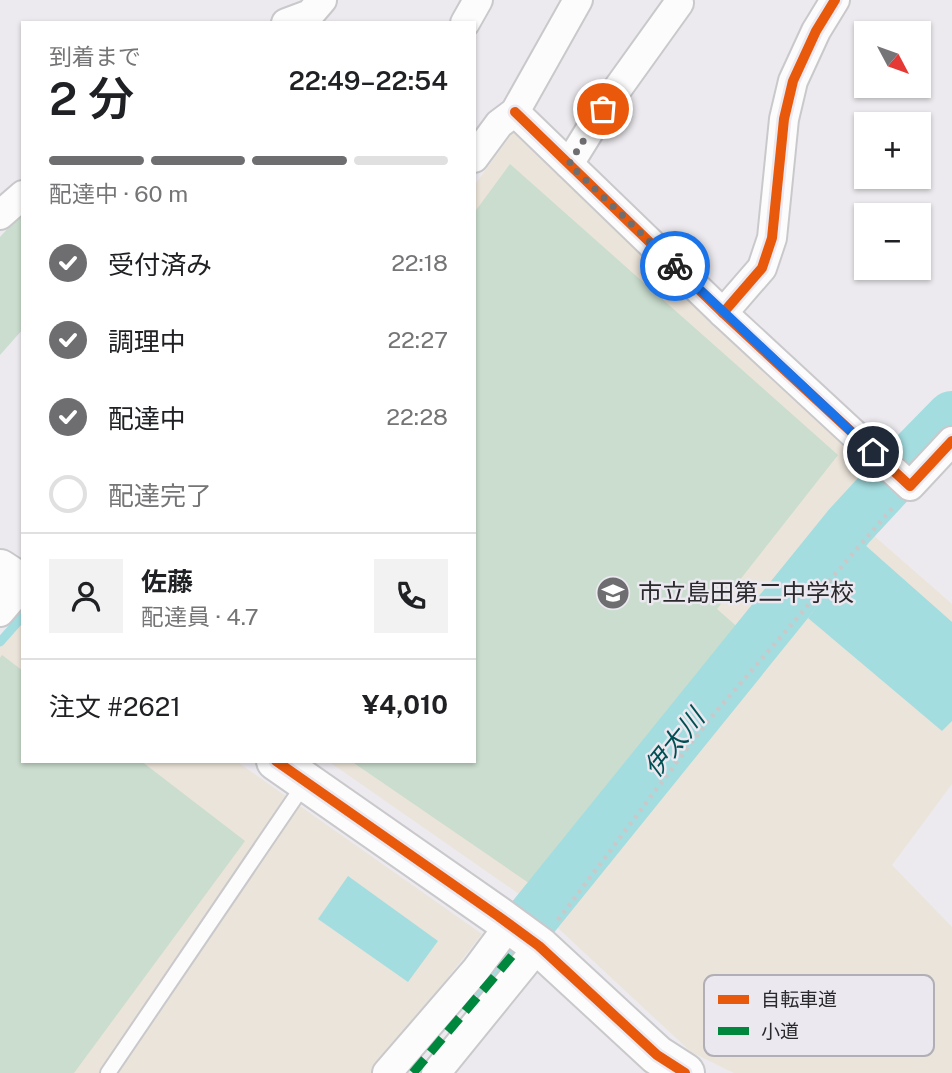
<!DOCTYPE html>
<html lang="ja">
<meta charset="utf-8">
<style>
body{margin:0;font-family:"Public Sans","Noto Sans JP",sans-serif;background:#f2f2f2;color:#202124;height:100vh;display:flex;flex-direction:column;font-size:26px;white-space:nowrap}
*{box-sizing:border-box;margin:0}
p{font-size:23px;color:#757577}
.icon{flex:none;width:38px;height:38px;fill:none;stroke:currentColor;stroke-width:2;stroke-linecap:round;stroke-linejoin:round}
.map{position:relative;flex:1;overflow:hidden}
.side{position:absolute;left:21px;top:21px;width:455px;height:742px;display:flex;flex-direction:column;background:#fff;border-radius:0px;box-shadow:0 2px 5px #0004}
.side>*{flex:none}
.needle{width:46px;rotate:131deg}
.controls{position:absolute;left:854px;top:21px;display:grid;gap:14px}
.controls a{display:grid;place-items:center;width:77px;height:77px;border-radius:0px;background:#fff;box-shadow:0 2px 5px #0004;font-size:35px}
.pin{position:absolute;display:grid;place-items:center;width:60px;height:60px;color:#fff;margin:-30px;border:4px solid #fff;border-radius:50%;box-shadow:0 2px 7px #0007}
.courier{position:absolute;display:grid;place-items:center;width:70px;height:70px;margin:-35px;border:5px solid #1a73e8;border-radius:50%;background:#fff;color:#222;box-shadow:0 2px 9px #0007}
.summary em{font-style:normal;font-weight:600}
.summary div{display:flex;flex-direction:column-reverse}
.summary{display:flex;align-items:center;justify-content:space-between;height:119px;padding:0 28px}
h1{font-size:46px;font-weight:600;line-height:52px}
.bar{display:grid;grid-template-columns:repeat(4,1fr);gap:10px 7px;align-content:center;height:84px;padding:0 28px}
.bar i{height:9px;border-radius:5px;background:#e0e0e0}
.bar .on{background:#6e6d70}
.bar p{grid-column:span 4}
.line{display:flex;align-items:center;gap:18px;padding:0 28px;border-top:2px solid #e0e0e0}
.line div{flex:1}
.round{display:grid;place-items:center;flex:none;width:74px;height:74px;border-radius:0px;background:#f2f2f2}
ol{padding:0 28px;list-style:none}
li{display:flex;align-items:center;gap:21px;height:77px}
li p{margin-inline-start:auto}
li .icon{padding:7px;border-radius:50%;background:#6e6d70;color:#fff;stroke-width:4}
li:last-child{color:#757577}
li i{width:38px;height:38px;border:4px solid #e0e0e0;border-radius:50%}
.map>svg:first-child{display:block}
</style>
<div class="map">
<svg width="952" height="1073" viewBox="0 0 952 1073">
<rect width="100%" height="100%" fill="#eceaee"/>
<g fill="#ebe4da">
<path d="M514 131 875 473 848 513 952 604V784L892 865 952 927V1073H734L691 1052 529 901 328 761H474V186Z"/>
<path d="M23 619V761H236L482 934 373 1073H0V645Z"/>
</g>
<g fill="#caddce">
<path d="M510 164 838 455 717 609 742 631 539 890 351 761H474V213Z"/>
<path d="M23 212V329L0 355V237Z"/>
<path d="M2 655 23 671V761H141L245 841 74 1073H0V658Z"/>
</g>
<g fill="#a3dde0">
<path d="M865 545 952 622V721L942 731 808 618Z"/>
<path d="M348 876 438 941 408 982 318 919Z"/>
</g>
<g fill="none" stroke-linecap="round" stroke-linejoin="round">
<path stroke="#a3dde0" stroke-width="9" d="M0 642 23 616"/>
<path stroke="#a3dde0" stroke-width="52" d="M488 973 849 526 908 462 952 417"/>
<defs>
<path id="lane" d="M108 1073 305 783"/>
<g id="street">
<path d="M286 23 310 14 322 0"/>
<path d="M465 23 478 0"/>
<path d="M515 112 723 313 910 486 952 441"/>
<path d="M474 158 499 124 515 112 578 0"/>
<path d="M569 164 603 109 679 3"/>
<path d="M0 215 23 195"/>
<path d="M723 313 762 268 772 238 784 119 793 81 816 31 835 0"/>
<path d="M0 612 23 585"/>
<path d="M387 1073 475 971 510 924"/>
<path d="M436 1073 539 946"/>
</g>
<g id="secondary">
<path d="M0 569 23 584"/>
<path d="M276 761 498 916 539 946 657 1055 685 1073"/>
</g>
</defs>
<use href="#lane" stroke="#c9c8cb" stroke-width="18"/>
<use href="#street" stroke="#c9c8cb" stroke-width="32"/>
<use href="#secondary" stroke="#c9c8cb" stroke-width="42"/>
<path stroke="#c9c9ca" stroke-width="4.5" stroke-dasharray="3.5 5" stroke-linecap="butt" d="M558 920 707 722 894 506"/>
<use href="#lane" stroke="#fcfcfc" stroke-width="14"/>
<use href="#street" stroke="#fcfcfc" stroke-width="28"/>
<use href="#secondary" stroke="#fcfcfc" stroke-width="38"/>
<path stroke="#00873e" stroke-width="9" stroke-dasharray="18 9" stroke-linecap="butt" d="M413 1073 517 950"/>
<defs>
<g id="cycleway">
<path d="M515 112 723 313 910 486 952 441"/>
<path d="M723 313 762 268 772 238 784 119 793 81 816 31 835 0"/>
<path d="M276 761 498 916 539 946 657 1055 685 1073"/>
</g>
</defs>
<use href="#cycleway" stroke="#ebe8f0" stroke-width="15"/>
<use href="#cycleway" stroke="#e8590c" stroke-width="10"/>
</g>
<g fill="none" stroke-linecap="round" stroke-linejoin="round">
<path stroke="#6e6d70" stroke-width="7" stroke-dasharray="0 12.6" d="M603 109 569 164 675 266"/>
<path stroke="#1a73e8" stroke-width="9" d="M675 266 873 452"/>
</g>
<defs>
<symbol id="school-disc" viewBox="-11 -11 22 22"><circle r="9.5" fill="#6e6d70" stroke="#ebe8f0"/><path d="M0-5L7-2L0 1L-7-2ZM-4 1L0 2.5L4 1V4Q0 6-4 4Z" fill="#fff"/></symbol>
</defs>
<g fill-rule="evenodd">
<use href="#school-disc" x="594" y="574" width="38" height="38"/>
</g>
<g text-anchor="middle" stroke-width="5" stroke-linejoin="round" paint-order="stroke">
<g font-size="24" fill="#2a292c" stroke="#ebe8f0" text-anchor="start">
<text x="638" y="601">市立島田第二中学校</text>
</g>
<g font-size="26" font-style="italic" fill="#005053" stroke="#ebe8f0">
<text transform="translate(674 743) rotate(-51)" y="9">伊太川</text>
</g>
</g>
<rect x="704" y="975" width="230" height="81" rx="10" fill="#ebe8f0" stroke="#b1afb5" stroke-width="2"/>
<rect x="718" y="995" width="31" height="9" fill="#e8590c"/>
<rect x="718" y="1027" width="31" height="8" fill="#00873e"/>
<g font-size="19" fill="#2a292c">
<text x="761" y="1006">自転車道</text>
<text x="761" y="1038">小道</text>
</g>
</svg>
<div class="controls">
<a><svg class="needle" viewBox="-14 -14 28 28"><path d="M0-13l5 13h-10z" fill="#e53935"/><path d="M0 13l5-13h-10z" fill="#757577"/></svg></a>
<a>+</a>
<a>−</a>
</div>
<div class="pin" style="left:603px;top:109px;background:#ea580c"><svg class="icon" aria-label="bag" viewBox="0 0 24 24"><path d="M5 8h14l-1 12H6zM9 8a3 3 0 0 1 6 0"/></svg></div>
<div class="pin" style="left:873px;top:452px;background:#1f2937"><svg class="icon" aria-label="home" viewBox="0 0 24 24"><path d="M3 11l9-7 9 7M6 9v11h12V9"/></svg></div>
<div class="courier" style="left:675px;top:266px"><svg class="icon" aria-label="bike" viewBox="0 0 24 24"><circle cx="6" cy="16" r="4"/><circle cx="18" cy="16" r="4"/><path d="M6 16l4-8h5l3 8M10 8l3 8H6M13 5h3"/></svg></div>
<section class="side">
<div class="summary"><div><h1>2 分</h1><p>到着まで</p></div><em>22:49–22:54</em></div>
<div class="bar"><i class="on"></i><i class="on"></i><i class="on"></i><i></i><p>配達中 · 60 m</p></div>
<ol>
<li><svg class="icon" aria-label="check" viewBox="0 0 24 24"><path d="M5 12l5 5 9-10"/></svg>受付済み<p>22:18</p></li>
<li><svg class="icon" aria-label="check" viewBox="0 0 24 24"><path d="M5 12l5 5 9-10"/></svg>調理中<p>22:27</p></li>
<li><svg class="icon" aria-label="check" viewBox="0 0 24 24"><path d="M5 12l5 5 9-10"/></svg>配達中<p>22:28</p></li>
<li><i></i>配達完了</li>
</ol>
<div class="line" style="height:126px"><a class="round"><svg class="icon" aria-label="person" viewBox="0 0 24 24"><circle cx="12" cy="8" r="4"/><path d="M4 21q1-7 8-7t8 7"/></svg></a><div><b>佐藤</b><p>配達員 · 4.7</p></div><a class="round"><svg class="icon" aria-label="phone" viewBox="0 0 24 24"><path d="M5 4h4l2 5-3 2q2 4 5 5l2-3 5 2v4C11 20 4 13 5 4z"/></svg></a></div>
<div class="line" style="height:91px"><div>注文 #2621</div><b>¥4,010</b></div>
</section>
</div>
